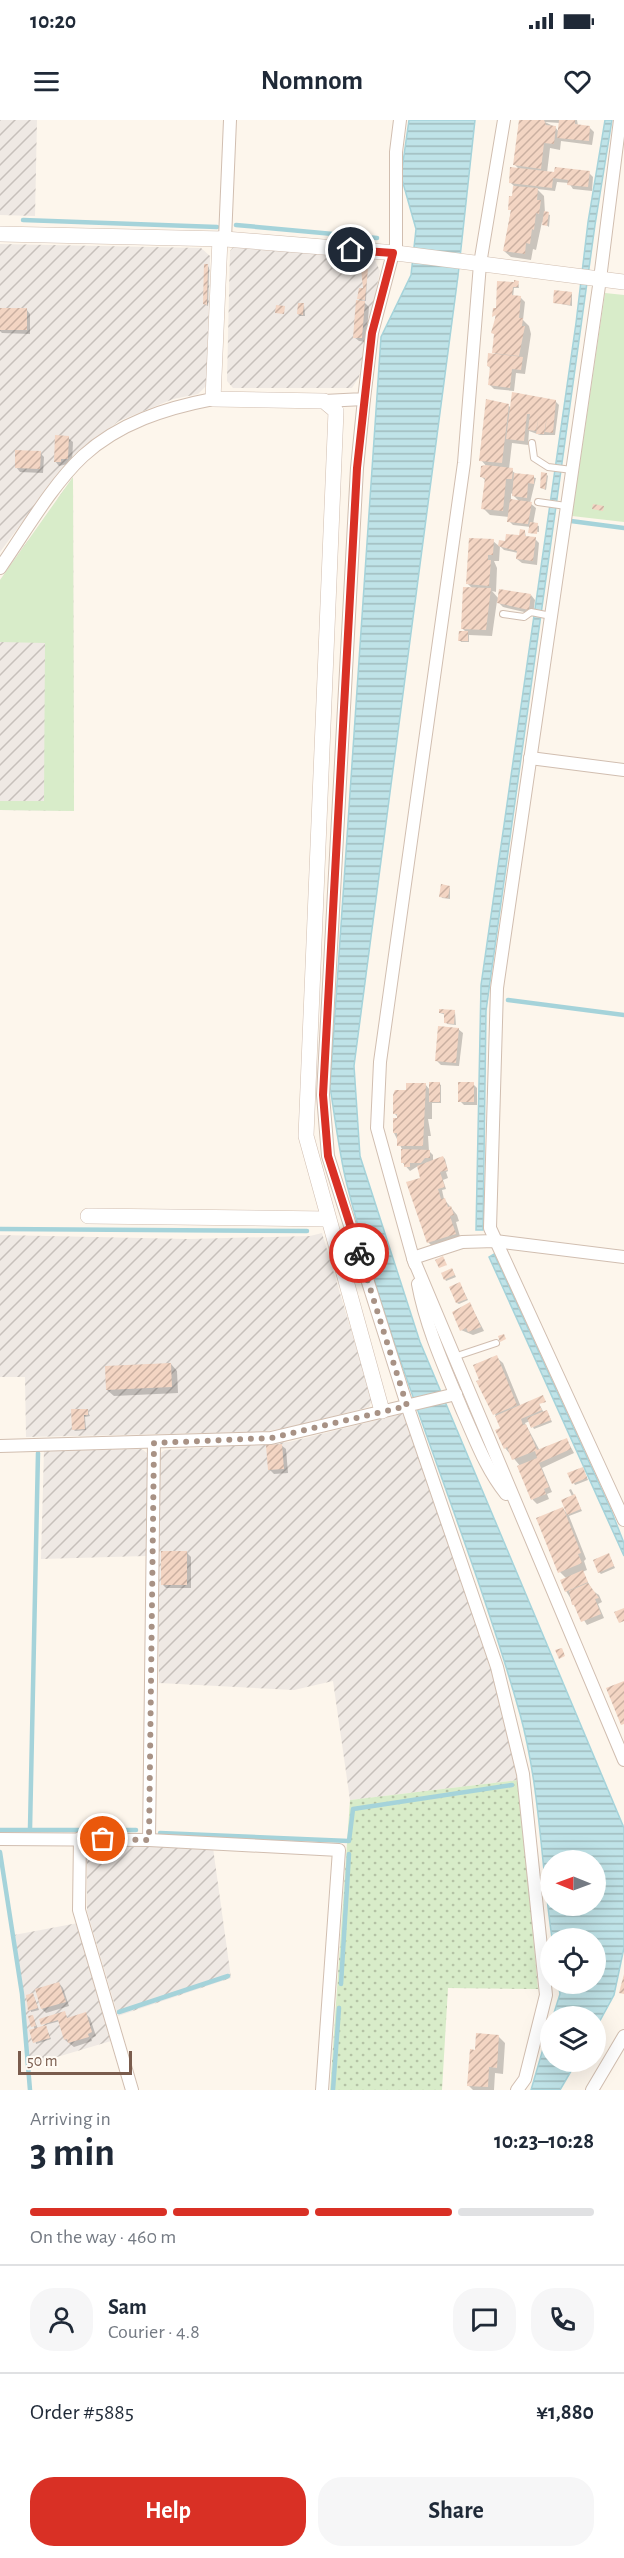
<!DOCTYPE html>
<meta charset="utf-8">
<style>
body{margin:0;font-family:"Alegreya Sans",sans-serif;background:#f6f6f7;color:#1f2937;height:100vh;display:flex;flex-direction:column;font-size:22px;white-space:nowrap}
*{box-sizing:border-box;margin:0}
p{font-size:20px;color:#747a83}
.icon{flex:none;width:33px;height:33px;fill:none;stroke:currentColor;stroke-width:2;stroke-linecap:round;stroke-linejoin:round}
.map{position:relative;height:1970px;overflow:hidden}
.details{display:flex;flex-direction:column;background:#fff;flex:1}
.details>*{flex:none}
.needle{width:39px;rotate:271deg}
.buttons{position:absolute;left:540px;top:1730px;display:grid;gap:12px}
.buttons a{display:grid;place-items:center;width:66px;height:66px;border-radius:50%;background:#fff;box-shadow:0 6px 24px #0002;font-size:30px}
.scale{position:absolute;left:18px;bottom:15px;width:114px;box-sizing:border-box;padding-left:6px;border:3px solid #7a5c4d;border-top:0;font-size:16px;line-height:21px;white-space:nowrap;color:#7a5c4d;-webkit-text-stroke:4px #fffaf3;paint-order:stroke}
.pin{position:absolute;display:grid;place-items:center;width:51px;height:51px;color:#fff;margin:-26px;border:3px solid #fff;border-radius:50%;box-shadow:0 2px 6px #0007}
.courier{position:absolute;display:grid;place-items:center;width:60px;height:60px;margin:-30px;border:4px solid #d93025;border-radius:50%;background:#fff;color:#222;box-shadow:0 2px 8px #0007}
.head em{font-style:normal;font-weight:700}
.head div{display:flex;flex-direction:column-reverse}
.head{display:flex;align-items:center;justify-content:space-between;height:102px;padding:0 30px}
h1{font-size:39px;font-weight:700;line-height:45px}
.bar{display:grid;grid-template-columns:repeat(4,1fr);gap:9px 6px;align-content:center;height:72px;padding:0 30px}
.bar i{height:8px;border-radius:4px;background:#e0e1e3}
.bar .current{background:#d93025}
.bar p{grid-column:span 4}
.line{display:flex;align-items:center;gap:15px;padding:0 30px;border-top:2px solid #e0e1e3}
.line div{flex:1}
.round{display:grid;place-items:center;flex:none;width:63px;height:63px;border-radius:24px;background:#f6f6f7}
.cta{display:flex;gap:12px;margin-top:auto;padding:12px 30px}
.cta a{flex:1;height:69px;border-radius:24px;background:#d93025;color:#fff;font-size:24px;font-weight:700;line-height:69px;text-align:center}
.cta a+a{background:#f6f6f7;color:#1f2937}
.status{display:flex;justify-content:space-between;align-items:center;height:42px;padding:0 30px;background:#fff;direction:ltr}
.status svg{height:16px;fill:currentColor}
header{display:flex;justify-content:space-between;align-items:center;height:78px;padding:0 30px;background:#fff;font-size:27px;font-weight:700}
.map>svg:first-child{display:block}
</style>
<div class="status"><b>10:20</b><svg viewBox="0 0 49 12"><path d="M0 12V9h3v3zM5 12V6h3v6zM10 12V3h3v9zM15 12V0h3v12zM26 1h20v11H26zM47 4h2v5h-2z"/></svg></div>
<header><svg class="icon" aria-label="menu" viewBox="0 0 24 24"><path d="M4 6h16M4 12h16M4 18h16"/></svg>Nomnom<svg class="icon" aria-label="heart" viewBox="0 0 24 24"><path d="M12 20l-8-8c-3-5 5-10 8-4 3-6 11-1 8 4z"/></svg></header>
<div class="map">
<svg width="624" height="1970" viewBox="0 0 624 1970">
<defs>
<pattern id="industrial-furrows" width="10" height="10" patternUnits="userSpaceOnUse" patternTransform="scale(1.5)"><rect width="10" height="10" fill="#efe9e4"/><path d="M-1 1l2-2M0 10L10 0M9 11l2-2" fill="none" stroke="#c7c0bb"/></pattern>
<pattern id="grass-dots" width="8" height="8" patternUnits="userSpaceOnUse" patternTransform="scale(1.5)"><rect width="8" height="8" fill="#d8ecc9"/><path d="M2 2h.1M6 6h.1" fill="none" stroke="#b4c2a5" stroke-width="1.8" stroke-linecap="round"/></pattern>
<pattern id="water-rules" width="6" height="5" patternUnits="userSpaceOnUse" patternTransform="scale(1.5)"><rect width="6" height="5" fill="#bfe3e8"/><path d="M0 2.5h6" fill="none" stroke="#a0bbbe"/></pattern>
<pattern id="building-hatch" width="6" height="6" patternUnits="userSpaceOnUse" patternTransform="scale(1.5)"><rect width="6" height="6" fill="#f3d5c3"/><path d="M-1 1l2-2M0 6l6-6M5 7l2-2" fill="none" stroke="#cab0a1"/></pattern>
</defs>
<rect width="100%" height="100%" fill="#fdf6ec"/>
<g fill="url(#industrial-furrows)">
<path d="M0 0H37L35 96 0 95Z"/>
<path d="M0 124 201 128 210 136 207 265 198 274 173 279 119 301 71 337 0 432Z"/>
<path d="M234 126 374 138 380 151 359 257 352 268H233L227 261 230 131Z"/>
<path d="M73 357 74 691 0 690V460Z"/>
<path d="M322 1113 372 1280 369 1287 288 1308 259 1312 26 1317 25 1257H0V1115L188 1119 310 1116Z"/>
<path d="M405 1293 494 1550 519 1660 350 1680 333 1561 294 1570 159 1563 158 1335 165 1330 289 1322Z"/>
<path d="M142 1329 148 1334 146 1436 41 1439 44 1330Z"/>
<path d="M92 1726 213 1728 231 1858 118 1896 87 1791V1731Z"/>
<path d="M78 1803 111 1921 30 1945 14 1815Z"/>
</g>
<path fill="url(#grass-dots)" d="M519 1660 538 1869 448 1868 442 1970H330L350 1680Z"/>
<g fill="#d8ecc9">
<path d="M605 173 624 175V402L572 396Z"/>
<path d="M73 357 74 691 0 690V681H44L45 523 0 522V460Z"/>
</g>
<g fill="url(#water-rules)" stroke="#a5d3da" stroke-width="1.5" fill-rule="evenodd">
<path d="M409 0H475L458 156 354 946 360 1036 420 1222 624 1708V1828L614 1875 596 1908V1896H553L560 1874 558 1863H596V1818H552C541 1744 540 1667 520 1594 469 1414 392 1243 346 1061 339 1031 335 998 330 967L381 217 411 155 416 109 401 56ZM550 1740H596V1785H550Z"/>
<path d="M605 0H612L595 105 486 891 483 1110H476L481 865 576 203 588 102Z"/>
<path d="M494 1134 611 1390 624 1423V1436L489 1137Z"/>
<path d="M550 1905V1941H577L560 1970H531Z"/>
</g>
<g fill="#0003" fill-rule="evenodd">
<path d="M524 0H577L578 6 589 7 594 12 592 25 561 21 560 30 550 28 547 53H589L593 57 592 71 573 69 569 63 557 62 555 71 537 69 544 76 545 93 550 95 549 107 542 102 536 130 533 129 531 140 511 137 504 131 515 67 510 62 520 50 515 45ZM545 2 560 3 559 12 555 7Z"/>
<path d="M208 146 209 148 208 186 204 184Z"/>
<path d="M367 151 366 181 362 180 369 187 366 222 359 221 354 217 363 183 359 179 364 170Z"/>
<path d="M518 162 519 168H514L513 177 521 178 525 182 523 200 529 206 531 214 525 254 516 253 514 271 494 269 490 265 491 249 488 246 497 236 494 232 495 215 493 213 499 174Z"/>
<path d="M572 173V186L555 183Z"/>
<path d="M304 185 305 196H300L298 194Z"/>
<path d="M0 189H26L30 194V214L2 213 0 211Z"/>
<path d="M555 281 559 285 555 315H540L529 311 528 325 512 323 509 349 518 355 536 358 530 383 536 388 533 404 539 406V412L530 411 531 407 513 405 509 401V397L490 395 483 388 486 361 481 356 488 348 481 340 508 285 511 288ZM511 373 520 382 511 381Z"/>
<path d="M68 318 73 322 72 343 59 346 55 341Z"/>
<path d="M40 333 44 337 43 353 20 352 16 347Z"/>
<path d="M546 354 548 356 546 370 541 368Z"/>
<path d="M525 412 526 418 535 419 539 423 537 445 522 443 517 439 518 433 504 430 500 426 499 441H494L497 448 496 472 492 471 499 479 531 475 535 480 533 494 503 487 497 481 492 516 469 515V522H461L460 520 467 513 462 508 473 469 467 463 493 421 500 427V422L524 417Z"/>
<path d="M450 767V779L442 778 441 776Z"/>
<path d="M455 892 456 905 447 904 446 895 440 893Z"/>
<path d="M458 909 463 913 459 946 441 945 437 941Z"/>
<path d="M425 964 430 970 439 964 441 965V983H432V999H428L431 1016H428L429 1031 433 1035V1043L443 1037 445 1039 448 1051 446 1052 448 1058 443 1060 446 1069 442 1070 444 1079 457 1095 459 1101 456 1102 461 1120 435 1129 428 1122 422 1059 418 1046 410 1051 402 1042V1029L394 1013 400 999 395 994 407 972Z"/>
<path d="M473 964 477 968V985H464L460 981Z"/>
<path d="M452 1149 456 1157 446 1161 445 1159Z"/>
<path d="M460 1164 468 1180 459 1184 457 1183Z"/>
<path d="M470 1184 484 1211 473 1215 461 1210Z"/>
<path d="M496 1237 503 1243 521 1287 537 1280 544 1293H548L552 1302 534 1309 530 1301 525 1303 540 1331 567 1320 574 1333 542 1348 552 1372 547 1374 549 1379 537 1384 533 1380 521 1347 505 1328 502 1309 495 1294Z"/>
<path d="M171 1244 177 1251 178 1273 114 1276 107 1270Z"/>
<path d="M87 1290 90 1296 85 1297 86 1310 75 1311 73 1309Z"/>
<path d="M281 1325 286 1329 288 1353 274 1354 270 1350Z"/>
<path d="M584 1351 588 1360 575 1365 569 1354Z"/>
<path d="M571 1369 582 1391 569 1396 586 1439 584 1441 587 1450 582 1452 593 1471 599 1475 602 1482 598 1484 604 1498 587 1505 566 1471 567 1459 560 1452 562 1388 569 1395 563 1380 572 1376 569 1370Z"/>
<path d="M187 1433 191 1437V1468H166L162 1464Z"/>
<path d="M610 1437 615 1448 601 1454 599 1452Z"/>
<path d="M59 1863 63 1868 69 1886 46 1893 42 1889Z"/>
<path d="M33 1874 39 1890 31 1892 28 1876Z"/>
<path d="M65 1893 68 1899 86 1894 90 1898 96 1916 91 1918 92 1921 74 1927 65 1920 60 1901 45 1905 51 1919 36 1924 33 1897 38 1909Z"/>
<path d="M498 1916 505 1923 503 1954 495 1953 494 1970H473L469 1966 476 1931Z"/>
</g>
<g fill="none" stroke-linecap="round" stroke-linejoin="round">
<g stroke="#a5d3da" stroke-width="4.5">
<path d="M23 100 217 107"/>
<path d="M236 105 377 118"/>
<path d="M571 401 624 408"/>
<path d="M508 880 624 895"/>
<path d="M0 1109 307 1111"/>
<path d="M30 1709 38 1333"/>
<path d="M0 1710H136"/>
<path d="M160 1713 349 1721 353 1689 512 1665"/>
<path d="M0 1732 22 1874 30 1970"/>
<path d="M341 1864 349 1734"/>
<path d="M119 1892 228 1856"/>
<path d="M333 1970 339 1888"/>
</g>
</g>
<g fill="url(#building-hatch)">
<path d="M519 0H544L546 5 556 6 554 24 544 23 541 49 513 45Z"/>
<path d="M559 0H575V4L590 6 589 21 557 18Z"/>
<path d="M510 47 554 52 555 47 590 51 588 67 567 65 568 60 553 58 552 68 509 63Z"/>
<path d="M513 66 538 68 537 80H541L539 94 536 93 534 110 532 109 530 124 526 123 525 134 503 131 511 90H508L509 76H512Z"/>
<path d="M544 91 549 92 547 106 542 105Z"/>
<path d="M204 144H208L207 185 203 184Z"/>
<path d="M361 149H368L365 180 357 179 359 168H363Z"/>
<path d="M514 160 519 161 518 167H513L512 175 521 176 519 198H523L522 206H525L519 236 492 233 494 214 491 213 496 195 492 197 493 188H496L497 161 514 162Z"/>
<path d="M554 170 572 172 570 185 553 183Z"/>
<path d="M356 180 365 181 362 218H353Z"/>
<path d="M298 183H304L303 195 297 194Z"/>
<path d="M276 185 285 186 284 194 275 193Z"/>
<rect x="0" y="188" width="27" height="22"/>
<path d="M488 233 523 237 521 250 512 249 510 268 488 265 490 247 487 246Z"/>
<path d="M512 272 556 280 553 313 545 312 547 296 544 314H536L539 295 536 311 528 310 530 294H527L524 321 506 319Z"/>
<path d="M486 279 509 284 502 343 479 341Z"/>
<path d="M55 315 69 316 68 339H61V342H54Z"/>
<path d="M15 330 41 331 40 349 15 348Z"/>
<path d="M486 345 513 348 512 359H506L503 391 481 389 485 358 480 357 481 346Z"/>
<path d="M541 352 547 353 545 369 540 368Z"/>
<path d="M514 353 534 355V364L528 363 527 378 512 376Z"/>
<path d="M510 379 532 382 528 404 507 402Z"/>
<path d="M593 384 604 386 603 391 592 389Z"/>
<path d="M530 402 538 403 537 414 528 413Z"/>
<path d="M520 409 525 410V416L536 417 533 441 516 439 517 431 498 426 499 420 505 421 506 414 519 415Z"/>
<path d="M469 418 494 419 493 435H488V440H491L489 466 466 464Z"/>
<path d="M463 467 491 468 486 510 461 509Z"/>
<path d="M499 469 531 474 529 490 497 483Z"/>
<path d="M459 511H468V521H458Z"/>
<path d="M441 764 450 766 448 778 439 777Z"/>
<path d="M439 889 455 890 454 904 444 903V893H439Z"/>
<path d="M438 906 459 908 456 943 435 941Z"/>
<rect x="429" y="962" width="11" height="20"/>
<rect x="458" y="962" width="16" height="20"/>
<path d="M406 963H426L423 1026H397V1013H393V998H397V994H393V975L395 970H406Z"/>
<path d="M401 1029 430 1030V1038H425L421 1043H410V1047H404V1043H401Z"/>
<path d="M443 1036 448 1050 440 1052 445 1067 438 1069 441 1079 445 1078 448 1087 451 1086 454 1095 450 1096 456 1114 427 1123 406 1062 420 1058 417 1046Z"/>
<path d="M443 1136 447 1145 439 1148 435 1140Z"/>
<path d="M452 1148 455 1155 444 1160 441 1153Z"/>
<path d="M460 1162 467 1179 456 1183 449 1167Z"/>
<path d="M470 1182 481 1207 468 1212 466 1208 460 1211 452 1192Z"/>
<path d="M504 1214 506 1219 500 1222 498 1216Z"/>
<path d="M497 1235 517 1285 493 1295 476 1261 479 1260 473 1245Z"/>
<path d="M171 1243 172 1267 106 1270 105 1246Z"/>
<path d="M543 1275 546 1282 539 1284 542 1290 521 1299 523 1305 526 1304 537 1330 567 1318 571 1329 539 1343 549 1367 544 1369 546 1374 531 1380 517 1346 537 1338 535 1331 512 1340 507 1327 504 1329 495 1310 500 1308 495 1296Z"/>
<path d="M71 1289H88V1295H84L85 1309 72 1310Z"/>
<path d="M547 1290 551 1300 531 1308 527 1298Z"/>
<path d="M282 1324 284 1349 268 1350 266 1325Z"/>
<path d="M583 1347 587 1358 572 1364 567 1353Z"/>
<path d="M575 1374 581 1389 567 1395 561 1380Z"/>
<path d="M563 1387 581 1433 578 1434 582 1443 558 1453 536 1398Z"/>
<rect x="161" y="1431" width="26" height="34"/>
<path d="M609 1433 614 1446 598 1453 593 1440Z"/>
<path d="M583 1450 588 1462 565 1472 560 1460Z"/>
<path d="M588 1463 599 1478 595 1479 601 1494 581 1502 574 1485H572L569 1471Z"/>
<path d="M624 1488V1501L619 1503 614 1492Z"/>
<path d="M562 1528 565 1536 559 1539 555 1530Z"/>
<path d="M624 1561V1604L621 1605 606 1568Z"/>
<path d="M624 1854V1874L619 1873Z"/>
<path d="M59 1862 66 1882 41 1889 35 1869Z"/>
<path d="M33 1873 38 1888 28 1891 26 1875Z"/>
<path d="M65 1891 67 1898 86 1892 92 1912 88 1914 89 1917 68 1923 67 1919 64 1920 58 1900 41 1905 39 1899Z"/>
<path d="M33 1895 36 1906 31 1907 28 1896Z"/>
<path d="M46 1905 50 1918 33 1923 29 1910Z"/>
<path d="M476 1913 499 1915 497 1948 489 1947 488 1967 467 1966 470 1929 475 1930Z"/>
</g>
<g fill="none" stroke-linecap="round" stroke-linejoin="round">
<defs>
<g id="service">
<path d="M532 323 534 338 548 347 572 350"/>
<path d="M538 382 566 386"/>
<path d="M503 494 524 497 531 492 551 496"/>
<path d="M454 1237 496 1223"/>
</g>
<g id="minor">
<path d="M504 0 480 144 464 343 380 942 377 1008 413 1138 624 1640"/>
<path d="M620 0 600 159 497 868 490 1108 624 1400"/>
<path d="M225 119 230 0"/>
<path d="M396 133V32L400 0"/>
<path d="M364 279 357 348 323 975 328 1036 407 1285 497 1547 523 1654 546 1875 525 1959 517 1970"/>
<path d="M324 281 364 279 372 213 393 133"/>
<path d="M0 448C25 412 52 365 83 336 119 303 166 288 213 279"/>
<path d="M530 638 624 650"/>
<path d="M415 1144 413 1138 462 1122 495 1121 624 1137"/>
<path d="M418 1164C426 1208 446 1251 463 1292 476 1321 486 1349 506 1374"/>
<path d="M0 1326 271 1318 456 1274"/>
<path d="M80 1718 79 1790 132 1970"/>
<path d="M0 1719 149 1720 339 1730 322 1970"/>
<path d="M149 1720 154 1323"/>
<path d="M592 1970 624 1916"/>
</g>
<g id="tertiary">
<path d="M0 114 225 119 396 133 624 162"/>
<path d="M220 119 213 279 324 281 336 291 306 1016 382 1291"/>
<path d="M88 1096 328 1099"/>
</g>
</defs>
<use href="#service" stroke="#d1beb0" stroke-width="8"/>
<use href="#minor" stroke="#d1beb0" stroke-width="14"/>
<use href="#tertiary" stroke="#d1beb0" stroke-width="16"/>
<use href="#service" stroke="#fff" stroke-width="6"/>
<use href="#minor" stroke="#fff" stroke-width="12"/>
<use href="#tertiary" stroke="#fff" stroke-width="15"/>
</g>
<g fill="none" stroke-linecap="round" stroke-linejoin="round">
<path stroke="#a89285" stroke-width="6" stroke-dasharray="0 10.8" d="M103 1719 149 1720 154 1323 271 1318 407 1286 359 1133"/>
<path stroke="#d93025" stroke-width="8" d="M351 130 393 133 372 213 357 348 323 975 328 1036 359 1133"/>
</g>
</svg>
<div class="buttons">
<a><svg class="needle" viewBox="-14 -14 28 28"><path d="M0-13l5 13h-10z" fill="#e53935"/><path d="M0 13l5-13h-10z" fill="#747a83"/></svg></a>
<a><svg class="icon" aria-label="locate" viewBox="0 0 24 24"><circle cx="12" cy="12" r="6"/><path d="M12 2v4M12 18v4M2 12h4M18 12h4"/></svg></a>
<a><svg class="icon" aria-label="layers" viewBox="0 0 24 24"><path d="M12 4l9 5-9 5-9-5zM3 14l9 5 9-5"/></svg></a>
</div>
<div class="scale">50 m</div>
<div class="pin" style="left:103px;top:1719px;background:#ea580c"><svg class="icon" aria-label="bag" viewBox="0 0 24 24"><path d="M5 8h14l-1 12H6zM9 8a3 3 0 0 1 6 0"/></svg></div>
<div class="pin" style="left:351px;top:130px;background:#1f2937"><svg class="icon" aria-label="home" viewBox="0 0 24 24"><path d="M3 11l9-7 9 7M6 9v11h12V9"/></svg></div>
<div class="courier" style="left:359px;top:1133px"><svg class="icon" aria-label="bike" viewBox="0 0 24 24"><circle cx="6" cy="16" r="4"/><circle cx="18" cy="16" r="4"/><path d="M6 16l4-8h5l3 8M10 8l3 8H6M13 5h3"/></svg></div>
</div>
<section class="details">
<div class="head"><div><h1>3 min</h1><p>Arriving in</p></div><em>10:23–10:28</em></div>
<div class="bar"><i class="current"></i><i class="current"></i><i class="current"></i><i></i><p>On the way · 460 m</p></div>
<div class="line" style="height:108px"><a class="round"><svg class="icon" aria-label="person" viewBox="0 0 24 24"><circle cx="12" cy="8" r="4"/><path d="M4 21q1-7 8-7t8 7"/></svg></a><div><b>Sam</b><p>Courier · 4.8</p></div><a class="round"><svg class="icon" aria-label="chat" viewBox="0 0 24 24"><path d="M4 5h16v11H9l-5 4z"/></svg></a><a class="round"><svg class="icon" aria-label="phone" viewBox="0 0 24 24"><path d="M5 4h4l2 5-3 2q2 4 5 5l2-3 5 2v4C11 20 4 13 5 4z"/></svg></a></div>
<div class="line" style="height:78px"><div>Order #5885</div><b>¥1,880</b></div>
<div class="cta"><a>Help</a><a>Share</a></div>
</section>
